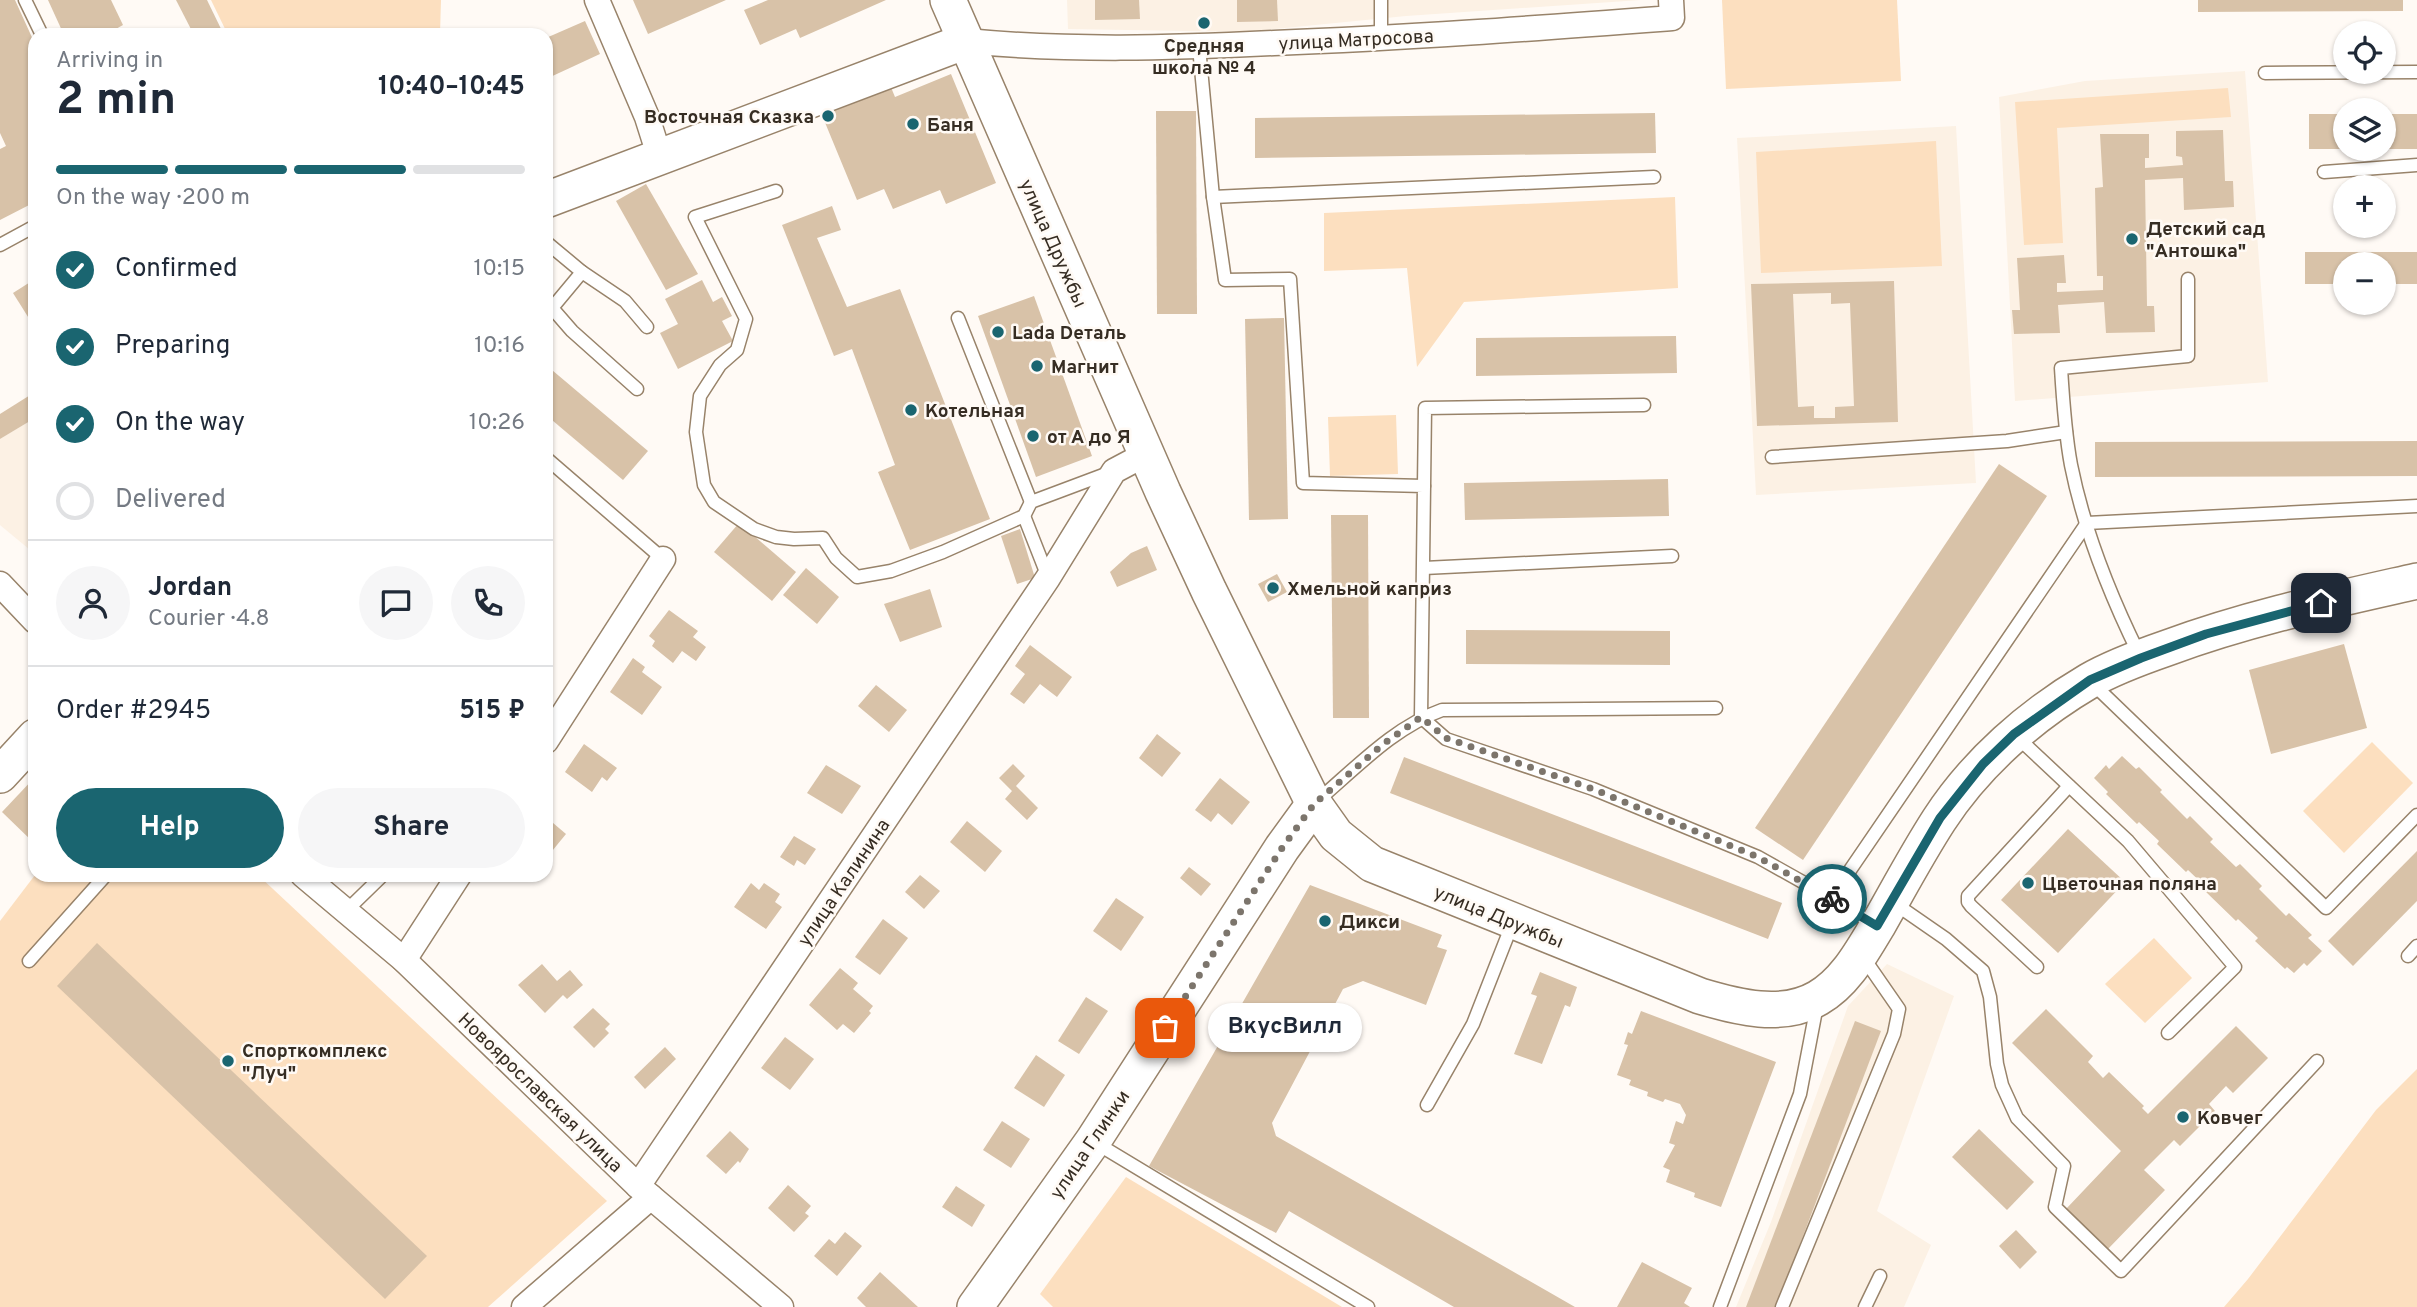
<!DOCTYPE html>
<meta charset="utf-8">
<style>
body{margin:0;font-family:Overpass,sans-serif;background:#f6f6f7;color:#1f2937;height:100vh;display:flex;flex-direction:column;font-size:26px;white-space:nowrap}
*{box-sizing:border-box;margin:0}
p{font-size:23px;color:#747a83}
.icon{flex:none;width:38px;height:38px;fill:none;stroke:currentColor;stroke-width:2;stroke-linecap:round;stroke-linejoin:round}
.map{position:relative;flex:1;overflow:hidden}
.drawer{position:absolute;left:28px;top:28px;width:525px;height:854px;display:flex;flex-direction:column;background:#fff;border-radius:21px;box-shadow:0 2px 5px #0004}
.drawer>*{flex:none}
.fabs{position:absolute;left:2333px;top:21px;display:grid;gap:14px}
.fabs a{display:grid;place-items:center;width:63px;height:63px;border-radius:50%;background:#fff;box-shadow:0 2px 5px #0004;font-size:35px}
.pin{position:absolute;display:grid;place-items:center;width:60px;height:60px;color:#fff;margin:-30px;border-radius:14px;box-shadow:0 4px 10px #0006}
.courier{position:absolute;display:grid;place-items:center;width:70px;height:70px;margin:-35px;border:5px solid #1a6570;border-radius:50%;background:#fff;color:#222;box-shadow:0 2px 9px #0007}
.bubble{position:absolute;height:49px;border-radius:24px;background:#fff;box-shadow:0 2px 5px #0004;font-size:23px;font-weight:700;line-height:49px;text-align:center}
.headline em{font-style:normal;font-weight:700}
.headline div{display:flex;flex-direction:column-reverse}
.headline{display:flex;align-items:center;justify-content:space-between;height:119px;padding:0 28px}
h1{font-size:46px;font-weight:700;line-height:52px}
.bar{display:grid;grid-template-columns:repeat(4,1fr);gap:10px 7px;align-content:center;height:84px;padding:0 28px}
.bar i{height:9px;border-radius:5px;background:#e0e1e3}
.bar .active{background:#1a6570}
.bar p{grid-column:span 4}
.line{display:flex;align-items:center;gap:18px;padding:0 28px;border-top:2px solid #e0e1e3}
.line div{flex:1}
.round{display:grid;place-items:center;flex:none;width:74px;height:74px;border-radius:37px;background:#f6f6f7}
ol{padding:0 28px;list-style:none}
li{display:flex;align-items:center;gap:21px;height:77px}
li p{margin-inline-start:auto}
li .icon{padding:7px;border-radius:50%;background:#1a6570;color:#fff;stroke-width:4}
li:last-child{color:#747a83}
li i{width:38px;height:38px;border:4px solid #e0e1e3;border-radius:50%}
.primary-button{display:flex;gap:14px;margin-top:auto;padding:14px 28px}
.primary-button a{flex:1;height:80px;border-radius:42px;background:#1a6570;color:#fff;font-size:28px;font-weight:700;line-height:80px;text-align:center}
.primary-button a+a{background:#f6f6f7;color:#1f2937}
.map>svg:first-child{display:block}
</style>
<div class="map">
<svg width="2417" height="1307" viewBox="0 0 2417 1307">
<rect width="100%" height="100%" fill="#fffaf5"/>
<g fill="#fcf1e4">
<path d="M1067 0H1641L1406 16 1246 32 1068 29Z"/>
<path d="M2245 71 2268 382 2015 401 1999 97 2085 81Z"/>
<path d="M1956 126 1976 483 1756 495 1737 138Z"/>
<path d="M35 418V554L0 525V439Z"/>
<path d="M1887 964 1954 996 1877 1211 1931 1245 1904 1307H1736L1771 1222 1848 1006Z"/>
</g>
<g fill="#fcdfbf">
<path d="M211 0H441L440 34 228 35Z"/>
<path d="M1722 0H1897L1901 81 1726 89Z"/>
<path d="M2228 88 2231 117 2057 128 2063 243 2024 245 2015 102Z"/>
<path d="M1936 141 1942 266 1761 273 1756 152Z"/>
<path d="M1675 197 1678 288 1464 302 1417 367 1407 268 1324 271V213Z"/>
<path d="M1396 415 1398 474 1330 476 1328 417Z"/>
<path d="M2372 742 2413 783 2344 853 2303 811Z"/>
<path d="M35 875H258L607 1201 488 1307H0V921Z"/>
<path d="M2154 938 2192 978 2145 1023 2105 984Z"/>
<path d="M2417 1069V1307H2224L2248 1279 2376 1110Z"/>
<path d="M1126 1177 1342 1307H1053L1040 1294Z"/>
</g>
<g fill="#d8c2a8" fill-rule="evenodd">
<path d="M0 0H15L35 44V202L0 220V149L6 146 0 133Z"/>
<path d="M48 0H111L123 25 105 35H64Z"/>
<path d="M176 0H207L224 35H194Z"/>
<path d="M633 0H726L648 34Z"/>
<path d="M768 0H886L800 38 796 29 760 45 744 10Z"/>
<path d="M1095 0H1139L1140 19 1095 20Z"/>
<path d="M1237 0H1277L1278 21 1237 22Z"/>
<path d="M2198 0H2403V11L2198 12Z"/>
<path d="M585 21 600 54 546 79V38Z"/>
<path d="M951 74 996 183 946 204 940 190 893 209 884 189 857 200 819 108 888 80 895 97Z"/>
<path d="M1156 111H1196L1197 314H1157Z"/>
<path d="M1655 113 1656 153 1255 158V118Z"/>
<rect x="2309" y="114" width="36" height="35"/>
<rect x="2384" y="114" width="33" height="35"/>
<path d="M2223 130 2225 181H2233L2234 207 2184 210 2183 178 2145 180 2147 306H2154L2155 332 2106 333 2104 302 2058 305 2060 333 2014 334 2012 310H2020L2017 258 2064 255 2066 283H2057V292L2103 290V276H2097L2095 188 2103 187 2100 134H2149V158H2145V168L2183 165 2182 157 2176 156V131Z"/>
<path d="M646 184 698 274 666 290 616 201Z"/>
<path d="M832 206 841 230 817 238 847 307 900 289 990 519 910 550 878 472 895 465 852 349 834 356 782 225Z"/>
<path d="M2305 252H2417V284H2384V264H2345V284H2305Z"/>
<path d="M35 279V328L13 293Z"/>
<path d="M702 280 713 302 722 297 732 316 722 321 733 341 678 369 660 333 678 324 665 299Z"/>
<path d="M1894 281 1898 422 1757 426 1751 284ZM1831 293V304L1850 303 1854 406 1835 407V418H1814V406L1798 407 1793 294Z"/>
<path d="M1034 296 1092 456 1036 477 978 316Z"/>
<path d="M1284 318 1288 519 1249 520 1245 319Z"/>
<path d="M1676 336 1677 373 1476 376V338Z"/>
<path d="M546 365 648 451 623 480 546 415Z"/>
<path d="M35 392V418L0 439V414Z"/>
<path d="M2417 441V476L2095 477V442Z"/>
<path d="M1999 464 2047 496 1803 860 1755 828Z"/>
<path d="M1668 479 1669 516 1465 520 1464 483Z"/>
<path d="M1331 515H1368L1369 718H1333Z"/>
<path d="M739 523 796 572 772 601 714 552Z"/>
<path d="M1020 529 1035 578 1017 584 1001 536Z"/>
<path d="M1147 546 1157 570 1117 587 1110 572 1131 553Z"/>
<path d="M806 568 839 597 817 624 783 595Z"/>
<path d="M1277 574 1287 592 1268 602 1258 584Z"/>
<path d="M930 589 942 627 900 642 884 604Z"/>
<path d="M669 610 698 631 693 637 706 647 696 661 682 651 673 663 652 646 655 641 649 636Z"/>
<path d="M1466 630 1670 631V665L1466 664Z"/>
<path d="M2344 644 2367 728 2271 754 2249 670Z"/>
<path d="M1030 645 1072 677 1057 697 1040 684 1024 704 1010 694 1025 674 1015 666Z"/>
<path d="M633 658 645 667 642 672 662 687 642 715 610 692Z"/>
<path d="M876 685 907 710 889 732 858 706Z"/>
<path d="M1157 734 1181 753 1162 777 1139 758Z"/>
<path d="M584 744 617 768 607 781 602 777 592 792 565 772Z"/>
<path d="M2122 756 2136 769 2139 767 2162 790 2160 792 2187 819 2190 816 2213 839 2210 842 2236 867 2240 864 2262 886 2259 889 2286 916 2289 913 2312 935 2308 938 2322 951 2307 966 2304 963 2294 973 2287 967 2285 969 2255 941 2258 938 2238 919 2236 921 2206 892 2209 890 2188 870 2186 872 2157 844 2159 841 2139 822 2137 824 2106 794 2108 792 2094 778 2106 765 2109 769Z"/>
<path d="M1404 757 1782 903 1768 939 1390 793Z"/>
<path d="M1013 764 1025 776 1016 786 1038 808 1027 820 1005 799 1012 791 999 778Z"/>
<path d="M826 765 861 786 842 814 807 793Z"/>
<path d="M35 777V844L2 812Z"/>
<path d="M1220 778 1250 802 1232 825 1218 813 1211 822 1195 810Z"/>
<path d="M546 817 566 834 548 856 546 855Z"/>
<path d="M967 821 1002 851 985 872 950 842Z"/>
<path d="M2068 829 2125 882 2058 953 2001 900Z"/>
<path d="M794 836 816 849 805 865 797 860 794 866 780 857Z"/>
<path d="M2417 851V901L2353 966 2328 941Z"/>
<path d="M1189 867 1211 884 1201 896 1180 878Z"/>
<path d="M920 875 940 891 924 909 905 892Z"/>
<path d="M751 883 759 890 764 883 780 894 775 902 782 907 766 929 734 907Z"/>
<path d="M1310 885 1442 935 1437 947 1447 950 1426 1005 1363 981 1343 989 1272 1123 1276 1136 1575 1307H1454L1289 1211 1276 1233 1149 1166Z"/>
<path d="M1116 898 1144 917 1121 951 1093 931Z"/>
<path d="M883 919 908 938 880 975 855 957Z"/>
<path d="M97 943 427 1256 385 1299 57 986Z"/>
<path d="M542 964 557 981 570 970 583 985 567 999 563 995 545 1013 518 985Z"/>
<path d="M840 968 858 983 853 989 873 1006 869 1011 871 1013 854 1033 843 1024 837 1030 809 1005Z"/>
<path d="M1540 972 1577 987 1570 1007 1565 1005 1542 1064 1514 1054 1537 996 1531 994Z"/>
<path d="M1086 997 1108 1011 1079 1054 1058 1041Z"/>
<path d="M593 1008 610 1024 605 1029 609 1033 594 1048 573 1027Z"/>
<path d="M2046 1009 2093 1056 2088 1062 2103 1078 2109 1072 2144 1106 2142 1108 2148 1114 2236 1026 2268 1058 2233 1093 2226 1086 2209 1104 2215 1111 2180 1146 2174 1140 2144 1170 2165 1190 2108 1249 2066 1209 2121 1151 2012 1043Z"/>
<path d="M1641 1011 1776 1062 1721 1207 1694 1197 1695 1193 1666 1182 1670 1170 1663 1167 1675 1145 1669 1143 1676 1121 1683 1124 1686 1115 1680 1104 1665 1099 1663 1102 1647 1096 1648 1092 1629 1085 1631 1080 1617 1075 1628 1045 1624 1044 1628 1032 1632 1034Z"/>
<path d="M1855 1021 1881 1031 1776 1307H1746Z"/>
<path d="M785 1037 814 1059 790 1090 761 1068Z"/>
<path d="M665 1047 676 1059 645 1089 634 1077Z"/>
<path d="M1036 1055 1065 1075 1044 1107 1014 1088Z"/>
<path d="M1002 1121 1030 1139 1011 1168 983 1150Z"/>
<path d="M1979 1129 2034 1182 2007 1210 1952 1157Z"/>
<path d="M730 1131 749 1149 740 1163 738 1161 726 1174 706 1156Z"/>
<path d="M788 1185 811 1206 805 1213 809 1216 794 1232 768 1208Z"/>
<path d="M956 1186 985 1205 972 1227 942 1207Z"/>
<path d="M2016 1230 2037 1252 2020 1269 1999 1246Z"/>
<path d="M845 1232 862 1246 837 1276 814 1256 829 1239 835 1244Z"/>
<path d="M1642 1262 1692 1288 1684 1303 1690 1307H1617Z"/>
<path d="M880 1272 918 1307H866L857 1298Z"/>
</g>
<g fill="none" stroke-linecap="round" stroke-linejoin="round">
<defs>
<g id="lane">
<path d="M25 0 42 35"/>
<path d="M1381 0V39"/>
<path d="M1199 47 1213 197 1654 177"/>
<path d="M2265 73 2417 72"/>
<path d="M2324 172 2417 165"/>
<path d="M776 191 695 217 746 319 737 350 720 365 700 396 696 432 704 485 714 502 754 529 776 537 794 539 823 538 836 558 857 577 891 571 943 552 1024 516 1031 502 1111 472"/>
<path d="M1213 197 1225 280 1290 279 1303 483 1424 486 1421 717 1446 739 1593 789 1758 857 1831 898"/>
<path d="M546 242 582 272 552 308 572 331 637 389"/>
<path d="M0 245 35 226"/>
<path d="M582 272 625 301 647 327"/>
<path d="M958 318 1031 502"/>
<path d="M1772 457 2007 441 2066 432"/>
<path d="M546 458 663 559"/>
<path d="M1424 486 1425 408 1644 405"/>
<path d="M1024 516 1048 577"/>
<path d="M1424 568 1672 556"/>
<path d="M2139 654C2110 595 2084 530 2071 465 2065 433 2063 401 2061 368L2188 356V279"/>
<path d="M2092 683 2326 908 2417 815"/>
<path d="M2015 735 2128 841 2235 967 2168 1033"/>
<path d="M1317 801C1356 768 1394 727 1442 710L1716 708"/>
<path d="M1894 903 1946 939 1983 971 1990 997 1997 1064 2002 1085 2017 1118 2064 1166 2055 1207 2121 1271 2317 1061"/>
<path d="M345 912 383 875"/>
<path d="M1875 925 1831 898 2087 523 2417 506"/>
<path d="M2408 956 2417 946"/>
<path d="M29 961 106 875"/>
<path d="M2037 967 1971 906 1968 902V896L2069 786"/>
<path d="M1427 1105 1473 1024 1513 922"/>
<path d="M1096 1143 1368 1307"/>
<path d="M1720 1307 1800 1094 1817 1005"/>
<path d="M1782 1307 1894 1034 1899 1009 1863 957"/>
<path d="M1865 1307 1880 1276"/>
</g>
<g id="street">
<path d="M597 0 647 117 660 158"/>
<path d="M966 41C1069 51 1172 48 1274 43 1407 38 1539 28 1672 18L1671 0"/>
<path d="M0 584 35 621"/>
<path d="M546 741 663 559"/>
<path d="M303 875 404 960 638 1186 781 1307"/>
<path d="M404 960 459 875"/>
<path d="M638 1186 1048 578 1114 471 1146 454"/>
<path d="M524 1307 651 1197"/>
</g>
<g id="secondary">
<path d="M948 0 1163 492 1209 591 1314 804 1336 835 1372 864 1700 996C1737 1007 1782 1019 1818 998 1846 982 1862 951 1878 925 1898 890 1917 854 1939 820 1976 763 2031 715 2089 681 2113 667 2141 657 2167 648 2248 618 2333 600 2417 581"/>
<path d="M546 200 966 41"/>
<path d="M0 775 35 737"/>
<path d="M975 1307 1093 1141 1282 848 1314 804"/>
</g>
</defs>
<use href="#lane" stroke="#98836a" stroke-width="15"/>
<use href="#street" stroke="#98836a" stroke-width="27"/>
<use href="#secondary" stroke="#98836a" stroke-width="38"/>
<use href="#lane" stroke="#fff" stroke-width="12"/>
<use href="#street" stroke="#fff" stroke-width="24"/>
<use href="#secondary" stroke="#fff" stroke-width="35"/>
</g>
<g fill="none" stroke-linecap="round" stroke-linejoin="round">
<path stroke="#7c756c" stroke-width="7" stroke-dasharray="0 12.6" d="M1165 1028 1282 848 1314 804 1382 745 1421 717 1446 738 1593 789 1758 857 1832 899"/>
<path stroke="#1a6570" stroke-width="9" d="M1832 899 1877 926 1940 818 1983 764 2014 734 2090 680 2141 658 2206 634 2321 603"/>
</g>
<g fill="#1a6570" stroke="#fffaf5" stroke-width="2.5">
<circle cx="1204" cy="23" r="7"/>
<circle cx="828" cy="116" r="7"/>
<circle cx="913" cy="124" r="7"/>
<circle cx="2132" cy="239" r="7"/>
<circle cx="998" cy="332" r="7"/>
<circle cx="1037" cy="366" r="7"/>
<circle cx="911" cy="410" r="7"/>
<circle cx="1033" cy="436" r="7"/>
<circle cx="1273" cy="588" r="7"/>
<circle cx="2028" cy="883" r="7"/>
<circle cx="1325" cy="921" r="7"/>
<circle cx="228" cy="1061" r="7"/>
<circle cx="2183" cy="1117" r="7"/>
</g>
<g text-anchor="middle" stroke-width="5" stroke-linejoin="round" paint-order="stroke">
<g font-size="19" fill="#362d23" stroke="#fffaf5">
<text transform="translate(1356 39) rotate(-3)" y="7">улица Матросова</text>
<text transform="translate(1054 243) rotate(66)" y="7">улица Дружбы</text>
<text transform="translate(843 882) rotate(-56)" y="7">улица Калинина</text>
<text transform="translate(1499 916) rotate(22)" y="7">улица Дружбы</text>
<text transform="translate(541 1092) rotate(44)" y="7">Новоярославская улица</text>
<text transform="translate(1089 1144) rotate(-56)" y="7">улица Глинки</text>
</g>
<g font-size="19" font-weight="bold" fill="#362d23" stroke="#fffaf5" text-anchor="start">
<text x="1204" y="52" text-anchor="middle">Средняя<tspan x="1204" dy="22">школа № 4</tspan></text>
<text x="814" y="123" text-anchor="end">Восточная Сказка</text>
<text x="927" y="131">Баня</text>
<text x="2146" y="235">Детский сад<tspan x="2146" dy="22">"Антошка"</tspan></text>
<text x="1012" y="339">Lada Dеталь</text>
<text x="1051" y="373">Магнит</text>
<text x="925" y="417">Котельная</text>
<text x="1047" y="443">от А до Я</text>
<text x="1287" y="595">Хмельной каприз</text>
<text x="2042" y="890">Цветочная поляна</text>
<text x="1339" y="928">Дикси</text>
<text x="242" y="1057">Спорткомплекс<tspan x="242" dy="22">"Луч"</tspan></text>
<text x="2197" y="1124">Ковчег</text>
</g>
</g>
</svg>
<div class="fabs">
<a><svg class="icon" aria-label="locate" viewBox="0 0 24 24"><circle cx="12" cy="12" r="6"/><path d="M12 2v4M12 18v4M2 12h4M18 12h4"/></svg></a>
<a><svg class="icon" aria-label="layers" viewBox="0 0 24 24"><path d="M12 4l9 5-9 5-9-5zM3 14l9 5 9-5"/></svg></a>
<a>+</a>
<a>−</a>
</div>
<div class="pin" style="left:1165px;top:1028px;background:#ea580c"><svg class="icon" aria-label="bag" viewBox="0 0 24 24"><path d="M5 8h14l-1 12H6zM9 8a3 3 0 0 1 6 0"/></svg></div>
<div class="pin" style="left:2321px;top:603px;background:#1f2937"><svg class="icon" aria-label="home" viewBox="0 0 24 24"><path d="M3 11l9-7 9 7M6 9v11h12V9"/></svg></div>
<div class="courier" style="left:1832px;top:899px"><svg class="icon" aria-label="bike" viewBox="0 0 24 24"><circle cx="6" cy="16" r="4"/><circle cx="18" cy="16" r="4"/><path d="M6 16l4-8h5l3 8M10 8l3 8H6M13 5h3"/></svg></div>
<div class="bubble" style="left:1208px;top:1003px;width:154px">ВкусВилл</div>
<section class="drawer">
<div class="headline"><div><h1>2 min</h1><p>Arriving in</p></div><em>10:40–10:45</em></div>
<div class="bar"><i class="active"></i><i class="active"></i><i class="active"></i><i></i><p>On the way · 200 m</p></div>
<ol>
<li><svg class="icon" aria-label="check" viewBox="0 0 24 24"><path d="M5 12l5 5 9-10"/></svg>Confirmed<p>10:15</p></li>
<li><svg class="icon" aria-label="check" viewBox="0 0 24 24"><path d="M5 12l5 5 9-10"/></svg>Preparing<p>10:16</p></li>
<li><svg class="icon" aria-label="check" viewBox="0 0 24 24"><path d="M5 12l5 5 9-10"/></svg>On the way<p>10:26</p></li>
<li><i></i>Delivered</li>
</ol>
<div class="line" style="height:126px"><a class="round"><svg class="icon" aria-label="person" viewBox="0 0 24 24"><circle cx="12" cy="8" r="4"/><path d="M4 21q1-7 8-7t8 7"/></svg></a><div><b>Jordan</b><p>Courier · 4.8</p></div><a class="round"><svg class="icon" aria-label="chat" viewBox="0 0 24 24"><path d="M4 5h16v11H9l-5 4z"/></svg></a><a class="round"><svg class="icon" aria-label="phone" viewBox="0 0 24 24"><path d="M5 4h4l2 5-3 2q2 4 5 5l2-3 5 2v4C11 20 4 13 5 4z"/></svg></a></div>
<div class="line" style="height:91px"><div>Order #2945</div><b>515 ₽</b></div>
<div class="primary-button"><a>Help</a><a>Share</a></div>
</section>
</div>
